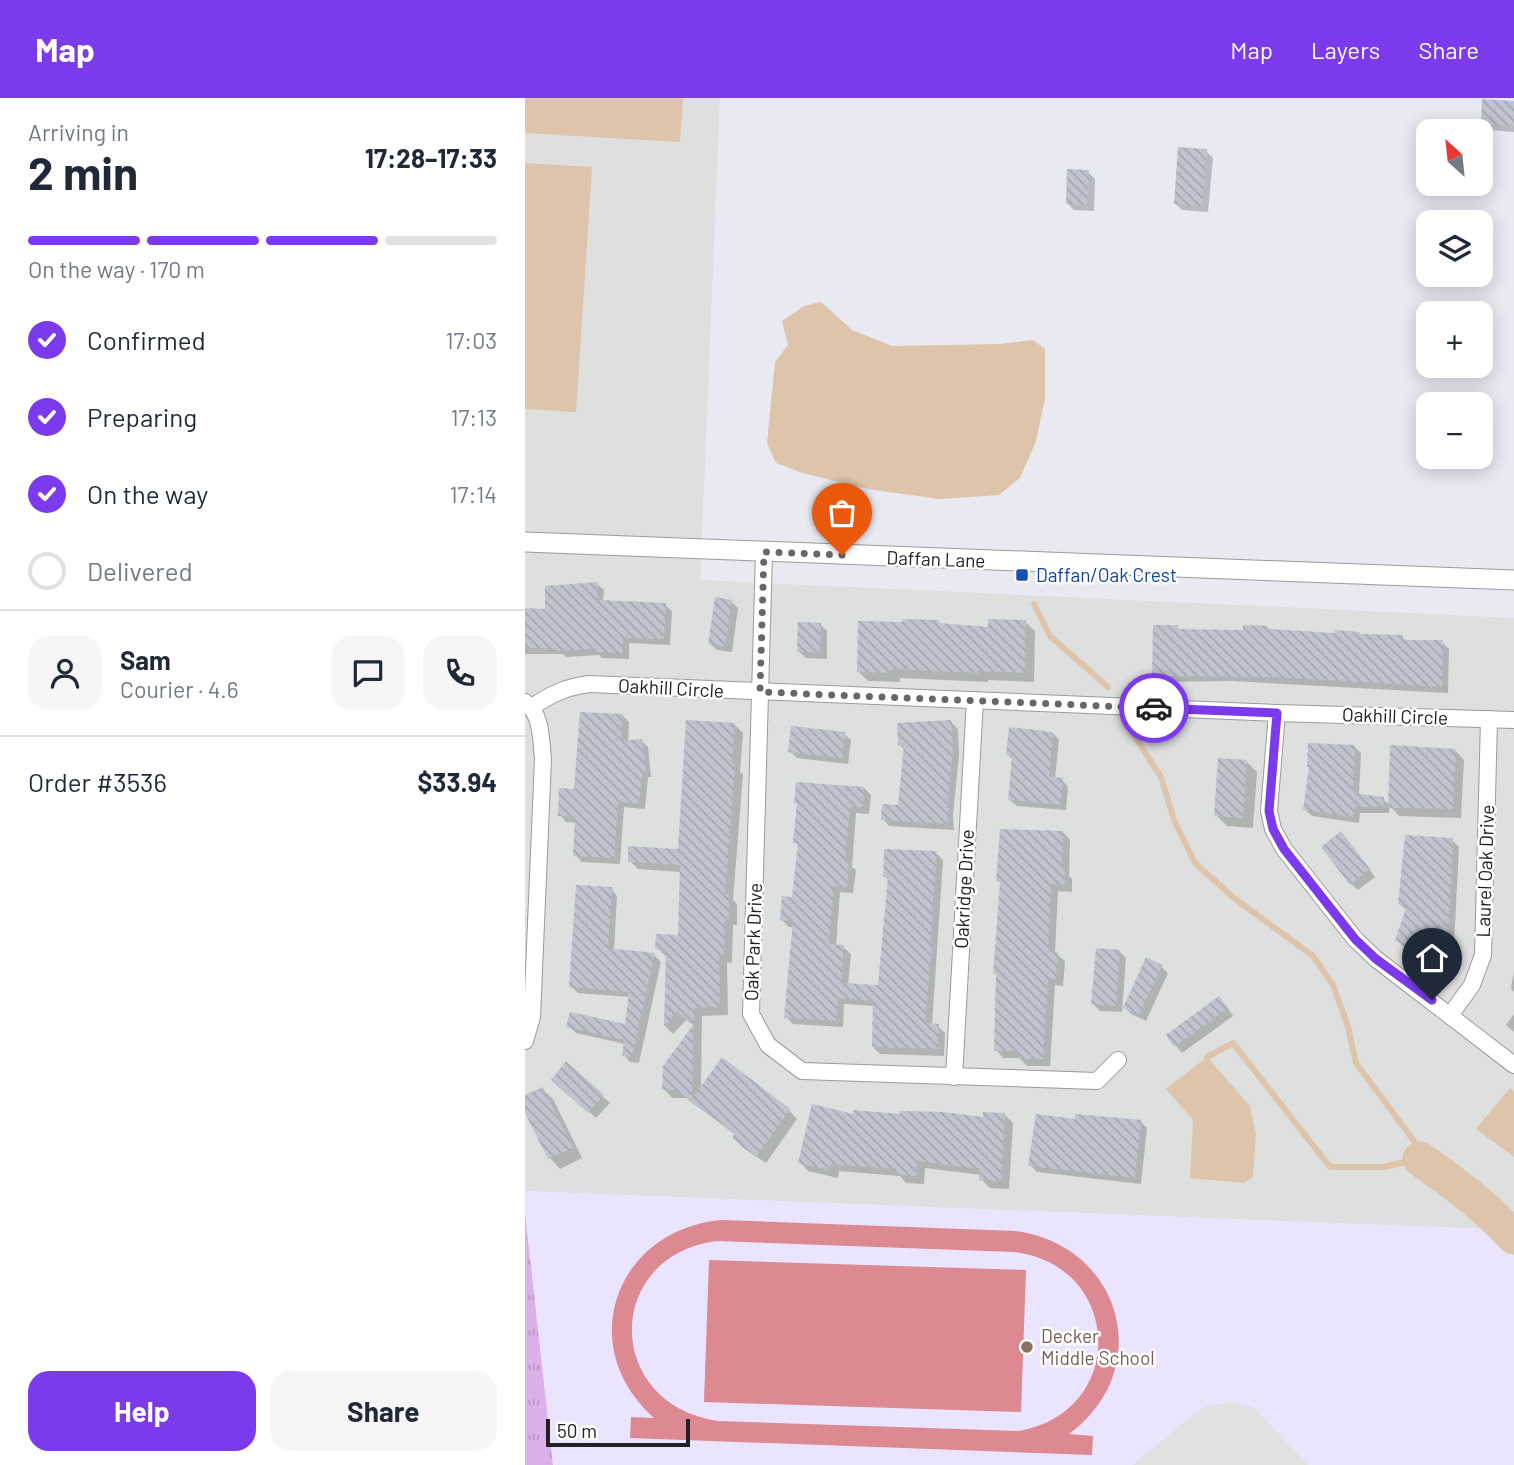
<!DOCTYPE html>
<meta charset="utf-8">
<style>
body{margin:0;font-family:Barlow,sans-serif;background:#f6f6f7;color:#1f2937;height:100vh;display:flex;flex-direction:column;font-size:26px;white-space:nowrap}
*{box-sizing:border-box;margin:0}
p{font-size:23px;color:#747a83}
.icon{flex:none;width:38px;height:38px;fill:none;stroke:currentColor;stroke-width:2;stroke-linecap:round;stroke-linejoin:round}
.map{position:relative;flex:1;overflow:hidden}
.side{display:flex;flex-direction:column;background:#fff;width:525px}
.side>*{flex:none}
.needle{width:46px;rotate:333deg}
.fabs{position:absolute;left:891px;top:21px;display:grid;gap:14px}
.fabs a{display:grid;place-items:center;width:77px;height:77px;border-radius:14px;background:#fff;box-shadow:0 4px 18px #0003;font-size:35px}
.scale{position:absolute;left:21px;bottom:18px;width:144px;box-sizing:border-box;padding-left:7px;border:4px solid #212121;border-top:0;font-size:19px;line-height:24px;white-space:nowrap;color:#212121;-webkit-text-stroke:5px #fff;paint-order:stroke}
.pin{position:absolute;display:grid;place-items:center;width:60px;height:60px;color:#fff;margin:-72px -30px;border-radius:50% 50% 50% 0;rotate:-45deg;box-shadow:0 0 7px #0007}
.pin .icon{rotate:45deg}
.courier{position:absolute;display:grid;place-items:center;width:70px;height:70px;margin:-35px;border:5px solid #7c3aed;border-radius:50%;background:#fff;color:#222;box-shadow:0 2px 9px #0007}
.overview em{font-style:normal;font-weight:700}
.overview div{display:flex;flex-direction:column-reverse}
.overview{display:flex;align-items:center;justify-content:space-between;height:119px;padding:0 28px}
h1{font-size:46px;font-weight:700;line-height:52px}
.bar{display:grid;grid-template-columns:repeat(4,1fr);gap:10px 7px;align-content:center;height:84px;padding:0 28px}
.bar i{height:9px;border-radius:5px;background:#e0e1e3}
.bar .selected{background:#7c3aed}
.bar p{grid-column:span 4}
.line{display:flex;align-items:center;gap:18px;padding:0 28px;border-top:2px solid #e0e1e3}
.line div{flex:1}
.round{display:grid;place-items:center;flex:none;width:74px;height:74px;border-radius:21px;background:#f6f6f7}
ol{padding:0 28px;list-style:none}
li{display:flex;align-items:center;gap:21px;height:77px}
li p{margin-inline-start:auto}
li .icon{padding:7px;border-radius:50%;background:#7c3aed;color:#fff;stroke-width:4}
li:last-child{color:#747a83}
li i{width:38px;height:38px;border:4px solid #e0e1e3;border-radius:50%}
.button{display:flex;gap:14px;margin-top:auto;padding:14px 28px}
.button a{flex:1;height:80px;border-radius:21px;background:#7c3aed;color:#fff;font-size:28px;font-weight:700;line-height:80px;text-align:center}
.button a+a{background:#f6f6f7;color:#1f2937}
header{display:flex;align-items:center;gap:42px;box-sizing:border-box;height:98px;padding:0 35px;background:#7c3aed;color:#fff}
header strong{font-size:33px}
nav{display:flex;gap:38px;margin-inline-start:auto;font-size:24px}
main{display:flex;flex:1;min-height:0}
.map>svg:first-child{display:block}
</style>
<header>
<strong>Map</strong>
<nav><a>Map</a><a>Layers</a><a>Share</a></nav>
</header>
<main>
<section class="side">
<div class="overview"><div><h1>2 min</h1><p>Arriving in</p></div><em>17:28–17:33</em></div>
<div class="bar"><i class="selected"></i><i class="selected"></i><i class="selected"></i><i></i><p>On the way · 170 m</p></div>
<ol>
<li><svg class="icon" aria-label="check" viewBox="0 0 24 24"><path d="M5 12l5 5 9-10"/></svg>Confirmed<p>17:03</p></li>
<li><svg class="icon" aria-label="check" viewBox="0 0 24 24"><path d="M5 12l5 5 9-10"/></svg>Preparing<p>17:13</p></li>
<li><svg class="icon" aria-label="check" viewBox="0 0 24 24"><path d="M5 12l5 5 9-10"/></svg>On the way<p>17:14</p></li>
<li><i></i>Delivered</li>
</ol>
<div class="line" style="height:126px"><a class="round"><svg class="icon" aria-label="person" viewBox="0 0 24 24"><circle cx="12" cy="8" r="4"/><path d="M4 21q1-7 8-7t8 7"/></svg></a><div><b>Sam</b><p>Courier · 4.6</p></div><a class="round"><svg class="icon" aria-label="chat" viewBox="0 0 24 24"><path d="M4 5h16v11H9l-5 4z"/></svg></a><a class="round"><svg class="icon" aria-label="phone" viewBox="0 0 24 24"><path d="M5 4h4l2 5-3 2q2 4 5 5l2-3 5 2v4C11 20 4 13 5 4z"/></svg></a></div>
<div class="line" style="height:91px"><div>Order #3536</div><b>$33.94</b></div>
<div class="button"><a>Help</a><a>Share</a></div>
</section>
<div class="map">
<svg width="989" height="1367" viewBox="0 0 989 1367">
<defs>
<pattern id="grass-tufts" width="24" height="20" patternUnits="userSpaceOnUse" patternTransform="scale(1.75)"><rect width="24" height="20" fill="#ddb0e9"/><path d="M3 7l-1-3M5 7V3M7 7l1-3M15 17l-1-3M17 17v-4M19 17l1-3" fill="none" stroke="#bd97c8"/></pattern>
<pattern id="building-back-hatch" width="6" height="6" patternUnits="userSpaceOnUse" patternTransform="scale(1.75)"><rect width="6" height="6" fill="#bfc3cd"/><path d="M-1 5l2 2M0 0l6 6M5-1l2 2" fill="none" stroke="#a4a7b0"/></pattern>
</defs>
<rect width="100%" height="100%" fill="#e8e9f1"/>
<path fill="#dedfdf" d="M0 0H195L175 482 989 520V1132L0 1093Z"/>
<path fill="#ebe4fe" d="M0 1093 989 1132V1367H28L0 1115Z"/>
<path fill="url(#grass-tufts)" d="M0 1115 28 1367H0Z"/>
<g fill="#dd8992" fill-rule="evenodd">
<path d="M197 1122 491 1133C598 1148 631 1272 544 1336L568 1338 567 1357 105 1340 106 1319 129 1320C48 1248 91 1131 197 1122ZM191 1143 489 1154C598 1167 603 1314 494 1333L193 1323C78 1306 79 1158 191 1143Z"/>
<path d="M184 1162 501 1172 496 1314 179 1304Z"/>
</g>
<path fill="#e1e1e1" d="M707 1304 730 1310 783 1367H607L678 1309Z"/>
<g fill="#ddc4aa">
<path d="M0 0H158L155 44 0 35Z"/>
<path d="M0 65 67 69 51 314 0 311Z"/>
<path d="M296 204 327 232 367 248 475 246 508 242 520 251V300L511 343 495 380 474 397 414 401 343 391 277 375 251 365 242 345 250 264 263 247 257 223 279 208Z"/>
<path d="M682 959 725 1008 731 1037 728 1079 719 1085 665 1080 668 1022 641 991Z"/>
<path d="M985 990 989 993V1059L951 1031Z"/>
</g>
<g fill="#0003">
<path d="M989 4V34L964 32 958 26Z"/>
<path d="M681 53 688 60 683 114 657 112 650 105Z"/>
<path d="M563 74 570 81 569 113 549 112 542 105Z"/>
<path d="M72 486 79 492 78 504 140 507 147 513 145 547 104 545V561L77 560 74 557 41 559 38 556H0V512H22Z"/>
<path d="M206 503 213 510 207 554 192 552 185 546Z"/>
<path d="M414 524 416 526 464 531 500 524 510 533 509 584 463 582V584L375 580V584L343 583 333 573 379 525Z"/>
<path d="M296 527 302 533V561L281 560 274 554Z"/>
<path d="M652 529 655 532 720 534 742 529 746 533 877 539 882 544H917L924 551 923 595 706 583 636 584 629 577Z"/>
<path d="M97 617 104 624 103 644 117 643 123 649 126 679H123L120 711 99 709 95 766 57 764 50 757 52 725 41 724 35 717Z"/>
<path d="M426 624 433 631 434 658 428 717 429 732 364 728 358 721 375 709 380 652 374 646Z"/>
<path d="M209 626 218 635 215 674 218 676 208 802 212 806V827H208L207 865 202 864 203 917 177 918 176 993 264 1012 272 1021 241 1065 217 1049 209 1040 211 1037 161 1000H147L139 991V968L169 928 161 922 148 936 141 929 142 859 132 850 155 839 156 774 113 771 105 763 155 752Z"/>
<path d="M528 635 534 642 530 681 537 682 543 689 541 712 492 708 485 702 488 662 482 656Z"/>
<path d="M319 636 326 642 323 666 272 660 265 653Z"/>
<path d="M829 648 836 655 834 697 858 701 865 708 930 652 939 662 936 720 874 718 865 708 864 715H835L834 725 787 718 780 711Z"/>
<path d="M722 664 732 674 728 730 702 728 691 717Z"/>
<path d="M339 690 346 697 344 716 331 715 327 769 331 772 328 795 315 794 311 848 318 849 326 856 323 887 354 889 364 783 360 778 411 755 418 762 407 927 413 928 420 935 419 958 355 956 348 949 349 908 319 906 318 929 268 926 261 919 269 829H264L257 822 269 801 274 748 270 744Z"/>
<path d="M538 734 545 742 544 778 547 781V794L533 793 530 855 540 863 538 888 530 887 525 968H502L494 960H478L471 952 473 878 470 875 477 786 473 783Z"/>
<path d="M822 742 850 779 833 792 826 786Z"/>
<path d="M927 742 934 749 929 846 923 863 879 849 872 842 882 813 875 806Z"/>
<path d="M86 791 92 798 89 852 129 857 136 864 114 965 105 964 99 957 100 946 51 935 44 928H102L105 899 53 895 46 888Z"/>
<path d="M594 853 601 860 597 914 575 913 568 906Z"/>
<path d="M636 868 643 875 621 923 606 916 600 909Z"/>
<path d="M989 871V894L986 891Z"/>
<path d="M701 907 708 918 657 955 643 938Z"/>
<path d="M989 916V934L981 927Z"/>
<path d="M42 966 85 1005 71 1020 35 988Z"/>
<path d="M17 991 28 1001 57 1060 35 1071 25 1060 0 1011V999Z"/>
<path d="M479 1016 488 1025 484 1091 465 1090 456 1081V1077L400 1070 399 1086 381 1085 375 1078 314 1073 313 1080 283 1073 275 1064 329 1019 460 1021Z"/>
<path d="M551 1023H615L622 1030 616 1086 512 1074 505 1067Z"/>
</g>
<g fill="none" stroke-linecap="round" stroke-linejoin="round">
<g stroke="#ddc4aa" stroke-width="6">
<path d="M509 506 525 538 583 589"/>
<path d="M603 628 636 679 649 722 670 765 709 800 788 858 808 887 823 929 831 965 889 1043 895 1061 858 1069H805L708 945 682 959"/>
</g>
<path stroke="#ddc4aa" stroke-width="35" d="M895 1061C929 1085 960 1108 989 1139"/>
</g>
<g fill="url(#building-back-hatch)">
<path d="M957 1 989 3V28L956 26Z"/>
<path d="M653 49 682 51 677 108 649 106Z"/>
<path d="M542 71 564 72 562 107 541 106Z"/>
<path d="M73 484 72 502 141 505 139 541 98 540V555L69 554V551L33 553V551L0 550V510L20 511V488Z"/>
<path d="M190 499 207 502 200 549 183 546Z"/>
<path d="M377 521 414 522V525L463 529V521L501 522 500 575 454 573 453 575 366 571 365 575 332 574 333 523 377 524Z"/>
<path d="M273 524 296 525 295 555 272 554Z"/>
<path d="M628 527H653V531L718 532V527L743 528V531L810 535V532L835 534V536L878 537V542H918L917 589 748 579 627 578Z"/>
<path d="M55 614 98 616 96 643 117 641 121 674 117 673 114 706 93 703 89 760 48 758 50 719 33 718 34 690 49 691Z"/>
<path d="M161 622 210 625 207 665 210 666 200 796H204V820L200 819 199 857H194L195 909 169 910 167 1001 197 959 265 1011 232 1058 207 1040 210 1035 151 992H137L138 968 168 927 152 914 139 929 141 852 130 851 131 836 153 837 155 767 103 764V748L153 751Z"/>
<path d="M426 622 428 650 422 710H424L423 726 356 722 357 706 373 707 379 647H373L372 625Z"/>
<path d="M266 628 320 634 317 660 263 654Z"/>
<path d="M484 629 528 634 524 679 538 680 535 707 483 702 487 658 481 657Z"/>
<path d="M783 645 830 647 828 695 859 699 858 709H829L828 719 778 712 784 669H782Z"/>
<path d="M865 647 931 651 928 711 863 710Z"/>
<path d="M693 660 722 662 718 720 689 718Z"/>
<path d="M271 684 339 689 338 709H325L320 763 324 764 322 789 309 788 304 846 319 847 316 885 353 887 363 779H358L359 751 412 753 405 844 407 845 400 925 414 926 413 951 347 949 348 903 313 900 311 923 259 920 268 823 255 822 257 798 267 799 273 745H268L272 705H269Z"/>
<path d="M475 731 538 733 537 771H540V787L526 786 523 853 533 854 531 881 523 880 518 961H493V953H469L471 876H468L475 784 471 783Z"/>
<path d="M816 733 845 771 825 787 796 749Z"/>
<path d="M880 737 928 740 923 839 916 858 870 843 882 807 873 806Z"/>
<path d="M51 787 87 789 83 850 130 855 107 959 97 958 99 942 41 929 45 914 100 926 104 894 44 889Z"/>
<path d="M571 850 595 852 591 908 566 906Z"/>
<path d="M621 859 637 867 614 917 598 910Z"/>
<path d="M694 898 703 910 649 949 641 937Z"/>
<path d="M41 963 79 997 63 1015 26 982Z"/>
<path d="M18 989 48 1050 23 1061 0 1015V997Z"/>
<path d="M287 1006 328 1016V1012L375 1016V1013L418 1014 458 1019V1014L480 1015 476 1083 454 1082 455 1071 392 1063 391 1078 371 1077V1071L306 1066 304 1072 273 1065Z"/>
<path d="M511 1016 550 1021V1016L616 1022 610 1080 503 1068Z"/>
</g>
<g fill="none" stroke-linecap="round" stroke-linejoin="round">
<defs>
<g id="minor">
<path d="M239 454 226 916 243 947 277 973 572 983 593 962"/>
<path d="M0 604C17 615 16 643 18 661L7 919 0 943"/>
<path d="M7 609C26 596 41 589 64 586L752 615 989 622"/>
<path d="M752 615 744 713 748 731 759 751 830 841 851 861 989 967"/>
<path d="M926 916 947 887 958 857 964 621"/>
<path d="M429 979 450 602"/>
</g>
<path id="tertiary" d="M0 444 989 482"/>
</defs>
<use href="#minor" stroke="#9b9b9b" stroke-width="18"/>
<use href="#tertiary" stroke="#9b9b9b" stroke-width="21"/>
<use href="#minor" stroke="#fff" stroke-width="16"/>
<use href="#tertiary" stroke="#fff" stroke-width="19"/>
</g>
<g fill="none" stroke-linecap="round" stroke-linejoin="round">
<path stroke="#67676a" stroke-width="7" stroke-dasharray="0 12.6" d="M317 457 239 454 235 594 629 610"/>
<path stroke="#7c3aed" stroke-width="9" d="M629 610 752 615 744 713 748 731 759 751 830 841 851 861 907 902"/>
</g>
<rect fill="#1a4fb4" stroke="#fff" stroke-width="2.5" x="490" y="470" width="14" height="14" rx="3.5"/>
<circle fill="#8d6e63" stroke="#fff" stroke-width="2.5" cx="502" cy="1249" r="7"/>
<g text-anchor="middle" stroke-width="5" stroke-linejoin="round" paint-order="stroke">
<g font-size="19" fill="#212121" stroke="#fff">
<text transform="translate(411 461) rotate(2)" y="7">Daffan Lane</text>
<text transform="translate(146 590) rotate(3)" y="7">Oakhill Circle</text>
<text transform="translate(870 618) rotate(2)" y="7">Oakhill Circle</text>
<text transform="translate(960 773) rotate(-88)" y="7">Laurel Oak Drive</text>
<text transform="translate(439 791) rotate(-87)" y="7">Oakridge Drive</text>
<text transform="translate(228 844) rotate(-88)" y="7">Oak Park Drive</text>
</g>
<g font-size="19" fill="#164399" stroke="#fff" text-anchor="start">
<text x="511" y="484">Daffan/Oak Crest</text>
</g>
<g font-size="19" fill="#785e54" stroke="#fff" text-anchor="start">
<text x="516" y="1245">Decker<tspan x="516" dy="22">Middle School</tspan></text>
</g>
</g>
</svg>
<div class="fabs">
<a><svg class="needle" viewBox="-14 -14 28 28"><path d="M0-13l5 13h-10z" fill="#e53935"/><path d="M0 13l5-13h-10z" fill="#747a83"/></svg></a>
<a><svg class="icon" aria-label="layers" viewBox="0 0 24 24"><path d="M12 4l9 5-9 5-9-5zM3 14l9 5 9-5"/></svg></a>
<a>+</a>
<a>−</a>
</div>
<div class="scale">50 m</div>
<div class="pin" style="left:317px;top:457px;background:#ea580c"><svg class="icon" aria-label="bag" viewBox="0 0 24 24"><path d="M5 8h14l-1 12H6zM9 8a3 3 0 0 1 6 0"/></svg></div>
<div class="pin" style="left:907px;top:902px;background:#1f2937"><svg class="icon" aria-label="home" viewBox="0 0 24 24"><path d="M3 11l9-7 9 7M6 9v11h12V9"/></svg></div>
<div class="courier" style="left:629px;top:610px"><svg class="icon" aria-label="car" viewBox="0 0 24 24"><path d="M5 17H2v-5l4-1 3-4h7l3 4 3 1v5h-3M9 17h6M6 11h13"/><circle cx="7" cy="17" r="2"/><circle cx="17" cy="17" r="2"/></svg></div>
</div>
</main>
